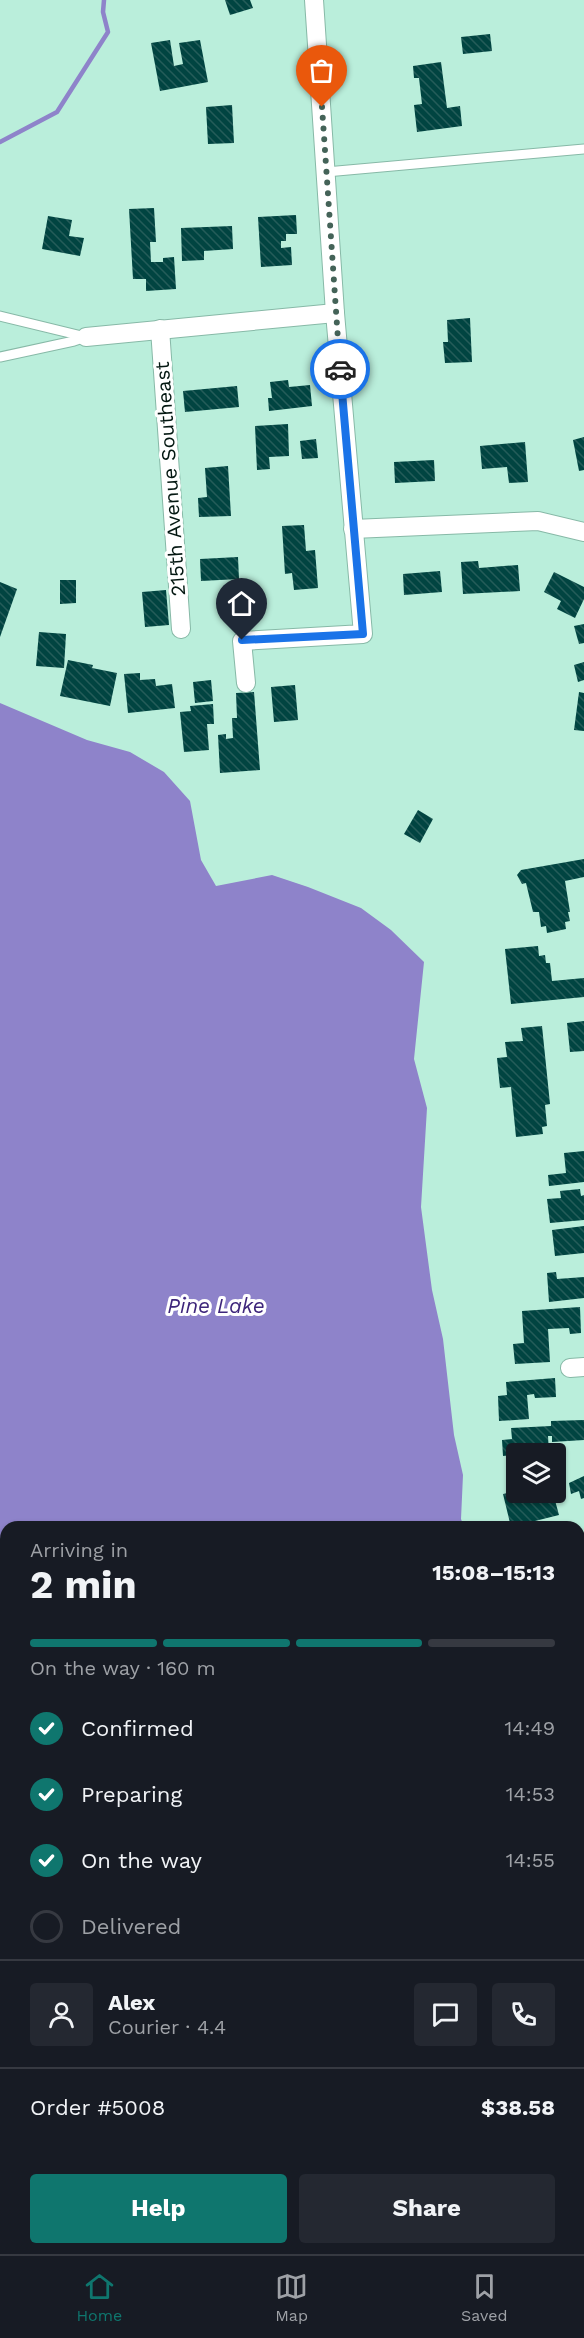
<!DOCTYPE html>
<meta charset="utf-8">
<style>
body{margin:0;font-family:"Work Sans",sans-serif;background:#242831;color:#f1f3f6;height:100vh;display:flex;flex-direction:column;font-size:22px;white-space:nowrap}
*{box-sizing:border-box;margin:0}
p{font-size:20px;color:#9ea1a6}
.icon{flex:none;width:33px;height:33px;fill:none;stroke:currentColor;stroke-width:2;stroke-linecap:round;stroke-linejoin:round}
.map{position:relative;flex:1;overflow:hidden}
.details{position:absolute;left:0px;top:1521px;width:585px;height:734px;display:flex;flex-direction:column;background:#171b24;border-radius:18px 18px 0 0;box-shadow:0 2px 4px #0004}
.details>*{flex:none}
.controls{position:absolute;left:506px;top:1443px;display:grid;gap:12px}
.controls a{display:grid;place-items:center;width:60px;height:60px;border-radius:6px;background:#171b24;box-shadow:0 2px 4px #0004;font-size:30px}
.pin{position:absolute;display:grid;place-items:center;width:51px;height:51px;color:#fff;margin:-62px -26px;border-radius:50% 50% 50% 0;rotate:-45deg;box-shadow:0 0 6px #0007}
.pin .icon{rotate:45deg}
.courier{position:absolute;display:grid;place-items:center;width:60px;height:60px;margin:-30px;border:4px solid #1a73e8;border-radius:50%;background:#fff;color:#222;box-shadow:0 2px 8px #0007}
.head em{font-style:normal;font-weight:700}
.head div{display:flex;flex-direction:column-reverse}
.head{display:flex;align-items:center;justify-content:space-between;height:102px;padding:0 30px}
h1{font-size:39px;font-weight:700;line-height:45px}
.bar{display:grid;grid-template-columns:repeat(4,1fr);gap:9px 6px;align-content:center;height:72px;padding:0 30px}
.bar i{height:8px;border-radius:4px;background:#363941}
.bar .current{background:#0f766e}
.bar p{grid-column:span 4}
.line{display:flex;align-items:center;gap:15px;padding:0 30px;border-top:2px solid #363941}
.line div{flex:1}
.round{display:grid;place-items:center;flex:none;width:63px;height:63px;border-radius:6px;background:#242831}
ol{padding:0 30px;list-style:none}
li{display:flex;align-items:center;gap:18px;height:66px}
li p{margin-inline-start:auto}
li .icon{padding:6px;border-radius:50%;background:#0f766e;color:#fff;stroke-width:4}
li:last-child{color:#9ea1a6}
li i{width:33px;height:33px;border:3px solid #363941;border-radius:50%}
.primary-button{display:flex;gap:12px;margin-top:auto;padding:12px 30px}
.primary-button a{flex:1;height:69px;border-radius:6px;background:#0f766e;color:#fff;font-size:24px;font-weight:700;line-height:69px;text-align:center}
.primary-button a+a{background:#242831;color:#f1f3f6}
.dock{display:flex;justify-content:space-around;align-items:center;height:84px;border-top:2px solid #363941;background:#171b24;font-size:16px;color:#9ea1a6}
.dock a{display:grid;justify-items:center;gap:3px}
.dock .current{color:#0f766e}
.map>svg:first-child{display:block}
</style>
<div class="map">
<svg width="584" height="2254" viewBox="0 0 584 2254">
<defs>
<pattern id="building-back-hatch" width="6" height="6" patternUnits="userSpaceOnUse" patternTransform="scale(1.5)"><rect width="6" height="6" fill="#014441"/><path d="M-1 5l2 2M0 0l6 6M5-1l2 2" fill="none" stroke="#255c59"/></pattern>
</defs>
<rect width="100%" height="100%" fill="#baeedb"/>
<path fill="#8e83ca" d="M0 703 87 740 130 752 164 772 190 801 201 860 216 886 272 875 308 887 361 908 391 930 424 962 414 1059 427 1108 421 1207 432 1290 443 1339 454 1435 463 1475 461 1519 464 1527H6V2248H579V1652L584 1655V2254H0Z"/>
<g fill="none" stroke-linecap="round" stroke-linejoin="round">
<path stroke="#8e83ca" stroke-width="4.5" d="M0 142 57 112 108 32 103 12 104 0"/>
</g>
<g fill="url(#building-back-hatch)">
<path d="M225 0H250L253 8 230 15Z"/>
<path d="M490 34 492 51 463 54 461 37Z"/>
<path d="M170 40 174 66 183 64 179 43 200 40 208 82 160 91 151 43Z"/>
<path d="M441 62 447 108 460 106 462 126 417 132 414 105 422 104 419 78H414L413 66Z"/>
<path d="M232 105 234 143 208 144 206 107Z"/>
<path d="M154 208 156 242H150L151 262H163V258L174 257 176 289 146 291V279H133L129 209Z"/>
<path d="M296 215 297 234H286V241H281V248L291 247 292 265 261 267 258 217Z"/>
<path d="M48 216 72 220 69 236 84 238 80 256 42 249Z"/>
<path d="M232 226 233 249 204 251V260L182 261 181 228Z"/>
<path d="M470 318 472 362 445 363 443 342H448L447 320Z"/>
<path d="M288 380 289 387 310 385 312 406 269 411 268 398H272L270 382Z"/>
<path d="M237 386 239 407 185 412 183 391Z"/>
<path d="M288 424 289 456 269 457 270 469 257 470 255 426Z"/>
<path d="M584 437V470L579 471 573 440Z"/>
<path d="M316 439 318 458 302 459 300 441Z"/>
<path d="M525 442 528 482 509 483 507 467 482 469 480 446Z"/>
<path d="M434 460 435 481 395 483 394 462Z"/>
<path d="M228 466 231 516 199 517 198 498 207 497 205 468Z"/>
<path d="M304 525 306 551 315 550 318 588 294 590 292 573 285 574 282 526Z"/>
<path d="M238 557 239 579 201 581 200 559Z"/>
<path d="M478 561 479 568 518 565 520 591 463 594 461 562Z"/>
<path d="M440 571 442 592 404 595 403 574Z"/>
<path d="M554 572 584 587V599L575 618 557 609 561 601 544 592Z"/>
<path d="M60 580H76V603L60 604Z"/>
<path d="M0 582 17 589 0 637Z"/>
<path d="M166 590 169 625 145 627 142 592Z"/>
<path d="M584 624V643L579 644 574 626Z"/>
<path d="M39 632 66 634 64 668 36 666Z"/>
<path d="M68 660 93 665 92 668 117 673 110 706 60 696Z"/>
<path d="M584 662V680L578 682 574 665Z"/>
<path d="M140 673V680L155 679 156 686 172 684 175 708 128 713 124 674Z"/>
<path d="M211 680 213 701 195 703 193 682Z"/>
<path d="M295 685 298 720 274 722 271 687Z"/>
<path d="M254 692 260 770 220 773 218 735 226 734V739L233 738 232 718H237L236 693Z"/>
<path d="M579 692 584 693V731L574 730Z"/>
<path d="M213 704 214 724H207L209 750 184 752 180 712 191 711 190 706Z"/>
<path d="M418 810 433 819 420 843 404 834Z"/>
<path d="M584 859V877L565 881 570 912H568L570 921 565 922 566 929 547 933 546 926 541 927 539 912H533L526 883 522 884 517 875 521 870Z"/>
<path d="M538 946 539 956 545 955 546 963H550L552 981 584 978V997L511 1004 505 949Z"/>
<path d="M584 1021V1051L570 1052 567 1023Z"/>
<path d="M542 1026 550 1104 545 1105 547 1126 542 1127 543 1134 516 1137 511 1087 500 1088 497 1058 507 1057 505 1042 523 1041 521 1028Z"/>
<path d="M584 1151V1182L549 1186 548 1175 566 1173 564 1153Z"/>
<path d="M580 1189 581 1196 584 1195V1220L550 1223 547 1199 561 1198 560 1191Z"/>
<path d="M584 1226V1253L555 1256 552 1230Z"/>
<path d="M556 1272 557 1279 584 1277V1298L549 1302 547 1273Z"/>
<path d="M580 1307 581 1333 570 1334 569 1328 548 1329 550 1362 515 1364 513 1344 524 1343 522 1311Z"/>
<path d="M555 1378 556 1397 535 1398 534 1394 527 1395 529 1419 499 1421 498 1396 507 1395 506 1382Z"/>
<path d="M584 1420V1440L552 1442V1436H548L549 1453 516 1454V1465H513V1455L503 1456 502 1440 512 1439 511 1428 551 1426V1421Z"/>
<path d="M584 1476V1498L581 1499 579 1491 571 1494 569 1483Z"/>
<path d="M516 1491V1492H529L531 1499 553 1493 559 1515 511 1527 503 1494Z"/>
<path d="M584 1589V1625L579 1620V1595Z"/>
</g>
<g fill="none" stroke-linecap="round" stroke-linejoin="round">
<defs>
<g id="service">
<path d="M326 172 584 149"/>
<path d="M0 316 86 337"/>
<path d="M0 357 74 341 86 337"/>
</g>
<g id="minor">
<path d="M160 329 181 629"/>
<path d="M86 337 335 313"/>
<path d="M353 529 538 521 584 532"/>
<path d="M246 683 242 641 363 634 335 313 314 0"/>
<path d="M570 1368 584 1367"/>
</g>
</defs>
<use href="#service" stroke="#87b9a7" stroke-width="11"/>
<use href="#minor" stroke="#87b9a7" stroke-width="20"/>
<use href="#service" stroke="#fff" stroke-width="9"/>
<use href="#minor" stroke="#fff" stroke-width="18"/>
</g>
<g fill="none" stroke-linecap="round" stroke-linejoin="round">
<path stroke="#446358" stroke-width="6" stroke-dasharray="0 10.8" d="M322 107 340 369"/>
<path stroke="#1a73e8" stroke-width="8" d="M242 640 363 634 340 369"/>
</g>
<g text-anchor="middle" stroke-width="6" stroke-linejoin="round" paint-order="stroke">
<g font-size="20" fill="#041812" stroke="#fff">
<text transform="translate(170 479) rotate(-94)" y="7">215th Avenue Southeast</text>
</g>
<g font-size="21" font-style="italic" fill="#3e267b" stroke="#fff">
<text x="216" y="1313">Pine Lake</text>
</g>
</g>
</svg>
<div class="controls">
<a><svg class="icon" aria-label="layers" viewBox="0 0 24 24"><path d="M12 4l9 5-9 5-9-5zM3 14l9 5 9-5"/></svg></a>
</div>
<div class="pin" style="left:322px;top:107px;background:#ea580c"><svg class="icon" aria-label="bag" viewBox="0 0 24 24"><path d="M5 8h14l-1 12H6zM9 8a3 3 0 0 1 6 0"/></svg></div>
<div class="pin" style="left:242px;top:640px;background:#1f2937"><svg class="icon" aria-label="home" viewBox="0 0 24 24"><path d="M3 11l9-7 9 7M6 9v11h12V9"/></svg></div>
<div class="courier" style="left:340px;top:369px"><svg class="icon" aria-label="car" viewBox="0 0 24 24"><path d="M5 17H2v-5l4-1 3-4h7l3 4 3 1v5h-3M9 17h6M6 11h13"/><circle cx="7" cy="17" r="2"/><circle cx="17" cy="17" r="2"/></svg></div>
<section class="details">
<div class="head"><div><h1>2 min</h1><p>Arriving in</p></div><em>15:08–15:13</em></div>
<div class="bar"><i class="current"></i><i class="current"></i><i class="current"></i><i></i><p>On the way · 160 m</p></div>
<ol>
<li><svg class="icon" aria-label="check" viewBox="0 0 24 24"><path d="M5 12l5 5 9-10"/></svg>Confirmed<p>14:49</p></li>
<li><svg class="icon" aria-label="check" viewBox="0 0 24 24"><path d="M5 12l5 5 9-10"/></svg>Preparing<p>14:53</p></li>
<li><svg class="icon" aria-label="check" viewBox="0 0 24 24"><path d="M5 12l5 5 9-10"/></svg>On the way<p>14:55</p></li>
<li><i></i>Delivered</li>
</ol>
<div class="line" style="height:108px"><a class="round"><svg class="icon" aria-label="person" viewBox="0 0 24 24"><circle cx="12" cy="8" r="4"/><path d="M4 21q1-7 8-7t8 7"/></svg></a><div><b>Alex</b><p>Courier · 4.4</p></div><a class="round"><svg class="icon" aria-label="chat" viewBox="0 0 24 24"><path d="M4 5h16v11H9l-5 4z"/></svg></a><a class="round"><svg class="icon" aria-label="phone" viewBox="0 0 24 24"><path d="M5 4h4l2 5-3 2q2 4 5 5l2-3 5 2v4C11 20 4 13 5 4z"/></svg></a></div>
<div class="line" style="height:78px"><div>Order #5008</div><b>$38.58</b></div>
<div class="primary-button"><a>Help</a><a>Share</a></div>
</section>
</div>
<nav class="dock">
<a class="current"><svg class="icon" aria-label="home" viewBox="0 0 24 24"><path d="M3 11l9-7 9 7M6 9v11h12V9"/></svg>Home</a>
<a><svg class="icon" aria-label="map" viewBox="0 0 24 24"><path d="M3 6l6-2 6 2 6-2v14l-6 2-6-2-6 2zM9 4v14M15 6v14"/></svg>Map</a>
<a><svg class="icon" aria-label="saved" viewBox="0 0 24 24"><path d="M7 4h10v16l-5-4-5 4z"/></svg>Saved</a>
</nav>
